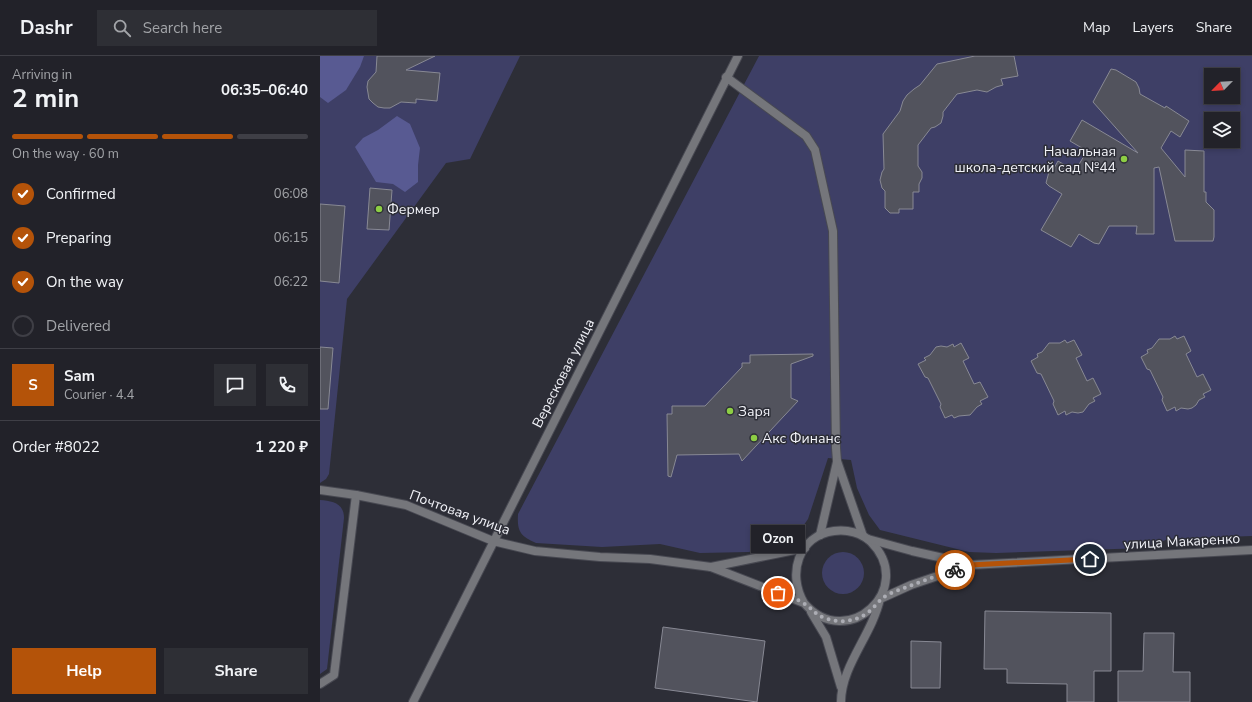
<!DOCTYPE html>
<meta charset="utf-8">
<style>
body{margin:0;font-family:"Nunito Sans",sans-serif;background:#2e2f35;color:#f1f3f6;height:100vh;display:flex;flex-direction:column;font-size:15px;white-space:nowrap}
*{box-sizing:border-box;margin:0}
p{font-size:13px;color:#a2a4a8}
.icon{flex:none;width:22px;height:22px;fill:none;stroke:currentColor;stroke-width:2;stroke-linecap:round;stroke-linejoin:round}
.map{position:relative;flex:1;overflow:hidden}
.details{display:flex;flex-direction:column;background:#222229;width:320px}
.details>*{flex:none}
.needle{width:26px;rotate:246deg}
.buttons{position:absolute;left:884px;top:12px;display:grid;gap:8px}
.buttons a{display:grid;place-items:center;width:36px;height:36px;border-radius:0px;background:#222229;box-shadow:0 2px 6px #0003,0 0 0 1px #3f3f46;font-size:20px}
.pin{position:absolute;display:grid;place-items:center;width:34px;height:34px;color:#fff;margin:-17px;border:2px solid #fff;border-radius:50%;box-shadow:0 1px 4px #0007}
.courier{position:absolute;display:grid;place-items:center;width:40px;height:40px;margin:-20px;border:3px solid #b45309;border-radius:50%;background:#fff;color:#222;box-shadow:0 1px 5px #0007}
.bubble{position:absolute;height:28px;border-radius:0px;background:#222229;box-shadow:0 2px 6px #0003,0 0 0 1px #3f3f46;font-size:13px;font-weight:700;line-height:28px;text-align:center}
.summary em{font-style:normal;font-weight:700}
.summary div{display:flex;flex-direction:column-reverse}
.summary{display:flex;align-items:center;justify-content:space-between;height:68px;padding:0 12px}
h1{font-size:26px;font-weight:700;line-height:30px}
.bar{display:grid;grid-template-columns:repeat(4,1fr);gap:6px 4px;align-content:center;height:48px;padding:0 12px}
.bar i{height:5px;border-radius:3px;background:#3f3f46}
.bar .selected{background:#b45309}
.bar p{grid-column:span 4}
.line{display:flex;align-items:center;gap:10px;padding:0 12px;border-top:1px solid #3f3f46}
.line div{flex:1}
.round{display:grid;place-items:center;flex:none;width:42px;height:42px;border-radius:0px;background:#2e2f35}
ol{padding:0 12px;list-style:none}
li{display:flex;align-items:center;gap:12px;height:44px}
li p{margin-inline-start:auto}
li .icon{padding:4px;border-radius:50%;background:#b45309;color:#fff;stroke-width:4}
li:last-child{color:#a2a4a8}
li i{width:22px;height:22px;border:2px solid #3f3f46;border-radius:50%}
.cta{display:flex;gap:8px;margin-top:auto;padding:8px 12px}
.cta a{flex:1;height:46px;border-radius:0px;background:#b45309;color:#fff;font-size:16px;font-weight:700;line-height:46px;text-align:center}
.cta a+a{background:#2e2f35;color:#f1f3f6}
header{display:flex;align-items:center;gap:24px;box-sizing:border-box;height:56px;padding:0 20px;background:#222229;border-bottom:1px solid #3f3f46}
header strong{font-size:19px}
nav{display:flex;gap:22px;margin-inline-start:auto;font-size:14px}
.search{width:280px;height:36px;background:#2e2f35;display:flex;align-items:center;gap:10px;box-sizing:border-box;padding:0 14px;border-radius:0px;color:#a2a4a8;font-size:15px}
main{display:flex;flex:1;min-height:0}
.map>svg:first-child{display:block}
</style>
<header>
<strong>Dashr</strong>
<div class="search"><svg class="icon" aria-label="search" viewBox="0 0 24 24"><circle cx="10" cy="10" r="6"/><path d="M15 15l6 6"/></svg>Search here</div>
<nav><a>Map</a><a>Layers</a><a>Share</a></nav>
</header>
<main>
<section class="details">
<div class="summary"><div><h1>2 min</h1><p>Arriving in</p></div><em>06:35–06:40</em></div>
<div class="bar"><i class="selected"></i><i class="selected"></i><i class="selected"></i><i></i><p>On the way · 60 m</p></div>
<ol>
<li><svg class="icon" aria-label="check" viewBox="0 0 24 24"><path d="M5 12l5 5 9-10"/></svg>Confirmed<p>06:08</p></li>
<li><svg class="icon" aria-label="check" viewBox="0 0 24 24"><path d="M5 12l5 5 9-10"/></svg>Preparing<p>06:15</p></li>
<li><svg class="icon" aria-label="check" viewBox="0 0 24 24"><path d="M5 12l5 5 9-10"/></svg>On the way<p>06:22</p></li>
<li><i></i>Delivered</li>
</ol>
<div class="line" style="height:72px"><b class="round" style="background:#b45309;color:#fff">S</b><div><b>Sam</b><p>Courier · 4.4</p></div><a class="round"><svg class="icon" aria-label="chat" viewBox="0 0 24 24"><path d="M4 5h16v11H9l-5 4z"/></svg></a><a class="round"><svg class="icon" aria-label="phone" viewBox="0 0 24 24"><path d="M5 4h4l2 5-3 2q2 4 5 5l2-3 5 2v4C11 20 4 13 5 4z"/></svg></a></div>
<div class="line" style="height:52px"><div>Order #8022</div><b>1 220 ₽</b></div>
<div class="cta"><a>Help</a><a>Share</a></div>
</section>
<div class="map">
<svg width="932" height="646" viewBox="0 0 932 646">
<rect width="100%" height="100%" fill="#2d2e37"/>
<g fill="#3e3f66" fill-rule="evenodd">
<path d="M0 0H200L150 103 126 107 27 243 9 418 6 423 0 427Z"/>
<path d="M439 0H932V480L848 483 826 492 676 497 649 496 560 474 549 459 537 432 531 404 508 402 488 463 477 479 470 484 429 496 380 497 340 488 282 491 216 487C200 480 197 475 198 458ZM891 19H913V41H891ZM891 63H913V85H891Z"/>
<path d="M0 444C12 445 24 447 24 462L7 613 0 618Z"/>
<circle cx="523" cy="517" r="21"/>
</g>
<g fill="#585a92">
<path d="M0 0H44L40 11 26 34 8 47 0 41Z"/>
<path d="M77 60 90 68 100 92 98 109V126L85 136 73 128 56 126 35 91 43 82 58 74Z"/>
</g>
<g fill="#52535d" stroke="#888994">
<path d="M57 0H115L86 14 120 17 117 45 96 43V47L81 46 70 52H64L58 51 53 47 49 43 47 31 48 25 56 16Z"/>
<path d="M655 0H694L698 20 681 23 683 29 676 31 667 36 657 34 637 38 623 56V60L621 67 615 71 611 72 598 89V110L602 116V122L599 128V136H593V153H579V157H570L565 152V135L562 132 560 124 562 116 564 113 563 78 580 55 583 45 587 39 594 33 600 29 617 8Z"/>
<path d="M791 13 796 14 816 26 819 32 820 38 845 52 846 50 869 65 860 81 851 75 841 92 865 121V94L884 95V136H886V146L894 154V181L893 185H855L839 111 834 112V178H816L817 170H789L779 188 774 187 759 178 751 191 721 174 742 138 729 130 726 127 730 112 733 114 738 105 755 115 767 95 750 85 762 64 818 97 773 46Z"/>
<path d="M50 132 72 134 69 174 47 173Z"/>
<path d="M0 148 25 150 19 227 0 225Z"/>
<path d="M855 280 857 283 864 280 871 295 866 298 877 321 883 318 891 334 883 338 885 341 879 344 876 349 872 352 868 353 861 352 856 355 855 351 847 355 842 344 843 341 830 314 827 313 821 301 828 297 827 294 832 292 839 283H850Z"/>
<path d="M745 284 747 287 754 284 762 299 756 302 767 325 773 322 781 338 773 342 775 345 769 348 763 356 758 357 752 356 746 359 745 355 738 359 733 348 734 345 721 318 717 317 711 305 718 301 717 298 722 296 729 287H740Z"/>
<path d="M641 287 649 302 643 305 654 328 660 326 668 341 660 345 662 348 657 351 650 359 639 360 634 362 632 359 625 362 620 351 621 348 608 322 605 321 598 308 606 304 604 302 610 299 616 291 621 290 627 291 633 288 634 291Z"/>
<path d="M0 291 13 292 8 353H0Z"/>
<path d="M493 298V300L471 308V342L478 345 422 405 419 398 357 399 351 421 348 420 347 358H352V350H385L422 311V307H430V299Z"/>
<path d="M665 555 791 557V615H774V646H747V628L687 627V613H664Z"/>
<path d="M343 571 445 585 437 646 335 632Z"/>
<path d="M824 577H854L853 616H870V646H798V615H823Z"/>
<path d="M591 585 621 586 620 632H591Z"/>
</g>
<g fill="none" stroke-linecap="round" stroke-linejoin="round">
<defs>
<g id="minor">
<path d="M406 21 486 80 495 94 513 175 516 392 517 405 543 480"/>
<path d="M500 479 517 406"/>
<path d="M0 628 14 619 36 439"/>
</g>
<g id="tertiary">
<path d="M0 434 36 439 86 449 173 485 215 495 280 501 330 503 391 511 484 547C527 597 597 532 551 486 542 477 527 473 514 475 478 480 467 518 484 547"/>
<path d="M548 483 592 495 650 508"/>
<path d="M391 511 485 492"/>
<path d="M491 556 506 581 521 631"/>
<path d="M93 646 418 0"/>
<path d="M521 646C521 610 552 579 560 543L591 529 650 509 932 494"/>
</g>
</defs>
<use href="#minor" stroke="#484952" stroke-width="10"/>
<use href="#tertiary" stroke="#484952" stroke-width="10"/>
<use href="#minor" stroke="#75767b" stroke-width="8"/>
<use href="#tertiary" stroke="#75767b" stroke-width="8"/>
</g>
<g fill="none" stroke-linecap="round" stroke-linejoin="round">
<path stroke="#acadb4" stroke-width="4" stroke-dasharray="0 7.2" d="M458 537C466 540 476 542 483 547 493 552 495 560 508 563 523 568 540 564 551 554 557 548 561 542 569 538 591 529 613 521 635 514"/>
<path stroke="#b45309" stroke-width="5" d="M635 514 650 509 770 503"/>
</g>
<g fill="#8dce44" stroke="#2d2e37" stroke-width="1.5">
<circle cx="804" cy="103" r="4"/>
<circle cx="59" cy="153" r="4"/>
<circle cx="410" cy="355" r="4"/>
<circle cx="434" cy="382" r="4"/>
</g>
<g text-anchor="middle" stroke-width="3" stroke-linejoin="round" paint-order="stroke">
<g font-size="14" fill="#f1f2f8" stroke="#2d2e37" text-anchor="start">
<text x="796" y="100" text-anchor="end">Начальная<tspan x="796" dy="16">школа-детский сад №44</tspan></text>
<text x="67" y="158">Фермер</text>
<text x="418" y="360">Заря</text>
<text x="442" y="387">Акс Финанс</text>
</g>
<g font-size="14" fill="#f1f2f8" stroke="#2d2e37">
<text transform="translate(243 317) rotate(-63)" y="5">Вересковая улица</text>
<text transform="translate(140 456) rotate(20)" y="5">Почтовая улица</text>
<text transform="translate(862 485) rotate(-3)" y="5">улица Макаренко</text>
</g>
</g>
</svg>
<div class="buttons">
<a><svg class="needle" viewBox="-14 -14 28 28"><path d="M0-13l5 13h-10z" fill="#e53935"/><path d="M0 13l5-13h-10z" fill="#a2a4a8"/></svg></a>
<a><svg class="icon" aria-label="layers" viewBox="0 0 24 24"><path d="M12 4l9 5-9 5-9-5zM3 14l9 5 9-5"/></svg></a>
</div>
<div class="pin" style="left:458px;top:537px;background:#ea580c"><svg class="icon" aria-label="bag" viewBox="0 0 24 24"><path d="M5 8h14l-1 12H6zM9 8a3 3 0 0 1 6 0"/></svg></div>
<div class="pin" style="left:770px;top:503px;background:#1f2937"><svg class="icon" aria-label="home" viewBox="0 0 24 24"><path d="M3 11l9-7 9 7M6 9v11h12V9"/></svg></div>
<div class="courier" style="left:635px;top:514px"><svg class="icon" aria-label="bike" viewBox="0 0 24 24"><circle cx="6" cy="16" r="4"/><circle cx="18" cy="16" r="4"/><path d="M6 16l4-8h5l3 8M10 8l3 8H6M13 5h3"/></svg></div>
<div class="bubble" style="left:431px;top:469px;width:54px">Ozon</div>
</div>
</main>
